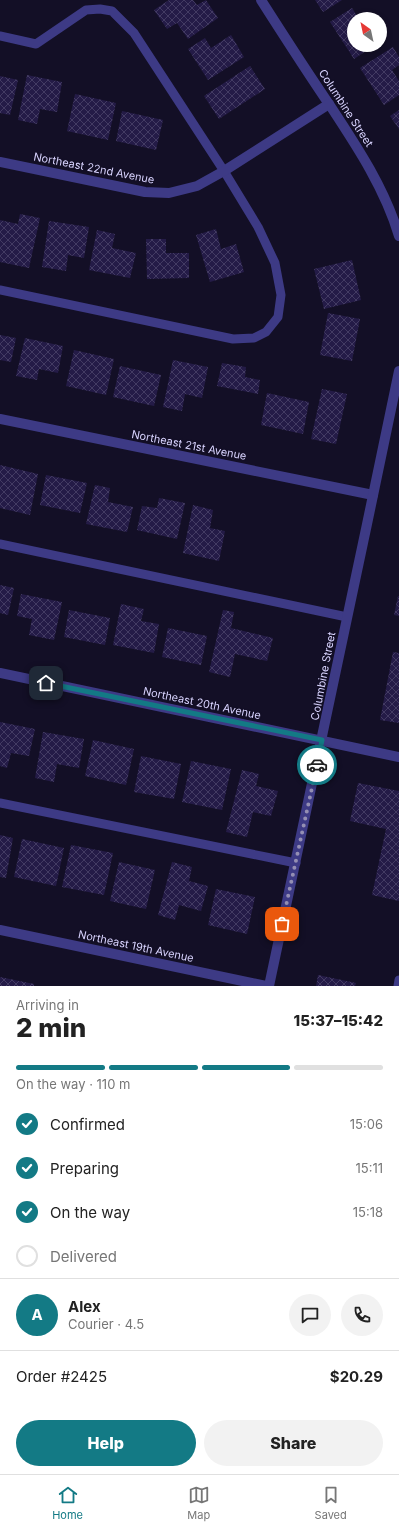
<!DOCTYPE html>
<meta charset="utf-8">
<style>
body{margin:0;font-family:Inter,sans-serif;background:#f2f2f2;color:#222;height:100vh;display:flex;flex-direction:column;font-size:15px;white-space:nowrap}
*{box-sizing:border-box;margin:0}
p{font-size:13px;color:#767676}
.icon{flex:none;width:22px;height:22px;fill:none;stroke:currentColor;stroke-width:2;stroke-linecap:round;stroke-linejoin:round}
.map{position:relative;height:986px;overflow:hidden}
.sheet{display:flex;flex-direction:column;background:#fff;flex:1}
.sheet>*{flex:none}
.needle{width:26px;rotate:327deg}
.fabs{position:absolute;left:347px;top:12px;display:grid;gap:8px}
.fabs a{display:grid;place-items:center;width:40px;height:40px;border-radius:50%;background:#fff;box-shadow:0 2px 6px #0003;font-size:20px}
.pin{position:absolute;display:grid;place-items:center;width:34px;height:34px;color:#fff;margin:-17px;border-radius:8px;box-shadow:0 2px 6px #0006}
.courier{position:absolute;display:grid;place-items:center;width:40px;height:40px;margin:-20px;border:3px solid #137a85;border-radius:50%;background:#fff;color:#222;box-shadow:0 1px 5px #0007}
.headline em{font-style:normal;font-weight:800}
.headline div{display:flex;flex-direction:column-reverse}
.headline{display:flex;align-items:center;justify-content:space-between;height:68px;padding:0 16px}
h1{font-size:26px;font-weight:800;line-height:30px}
.bar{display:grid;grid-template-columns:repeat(4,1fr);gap:6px 4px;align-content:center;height:48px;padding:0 16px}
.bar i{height:5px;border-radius:3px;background:#e0e0e0}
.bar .on{background:#137a85}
.bar p{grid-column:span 4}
.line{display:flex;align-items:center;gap:10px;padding:0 16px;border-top:1px solid #e0e0e0}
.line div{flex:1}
.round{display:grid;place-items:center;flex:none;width:42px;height:42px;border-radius:21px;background:#f2f2f2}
ol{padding:0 16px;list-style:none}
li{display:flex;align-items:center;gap:12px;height:44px}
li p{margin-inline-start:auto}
li .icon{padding:4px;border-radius:50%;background:#137a85;color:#fff;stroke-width:4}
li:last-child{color:#767676}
li i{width:22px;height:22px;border:2px solid #e0e0e0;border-radius:50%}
.primary-button{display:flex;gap:8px;margin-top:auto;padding:8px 16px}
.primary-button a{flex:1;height:46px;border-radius:24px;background:#137a85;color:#fff;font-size:16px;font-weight:800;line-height:46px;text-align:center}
.primary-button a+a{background:#f2f2f2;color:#222}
.tab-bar{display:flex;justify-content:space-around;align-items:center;height:56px;border-top:1px solid #e0e0e0;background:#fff;font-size:11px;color:#767676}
.tab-bar a{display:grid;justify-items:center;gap:2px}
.tab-bar .on{color:#137a85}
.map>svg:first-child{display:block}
</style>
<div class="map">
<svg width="399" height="986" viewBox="0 0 399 986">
<defs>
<pattern id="building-cross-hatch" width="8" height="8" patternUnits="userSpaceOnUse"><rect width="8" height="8" fill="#241b47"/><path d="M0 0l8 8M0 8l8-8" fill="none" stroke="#433b63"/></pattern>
</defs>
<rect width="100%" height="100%" fill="#130f26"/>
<g fill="url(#building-cross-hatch)">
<path d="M169 0H193L197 5 206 0 218 18 188 39 177 23 167 29 154 10Z"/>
<path d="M315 0H342L323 12Z"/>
<path d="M352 8 359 19H354V45H375L354 59 330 22Z"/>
<path d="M231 35 244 57 208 80 188 49 205 38 211 48Z"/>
<path d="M393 47 399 57V65L392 70 399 81V95L384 105 360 68Z"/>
<path d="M250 66 265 89 219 119 204 96Z"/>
<path d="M27 75 62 82 57 112 40 109 37 124 18 120Z"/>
<path d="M0 76 18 80 10 115 0 113Z"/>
<path d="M75 94 116 103 108 140 67 131Z"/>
<path d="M399 110V129L390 116Z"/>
<path d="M122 111 163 120 156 150 116 141Z"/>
<path d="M20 214 40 218 29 268 0 262V220L18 224Z"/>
<path d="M49 221 89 227 84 258 68 255 66 271 42 267Z"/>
<path d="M216 229 221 249 236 244 244 272 210 282 196 235Z"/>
<path d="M97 230 115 234 112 248 136 253 130 278 89 270Z"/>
<path d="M146 239H166V253H189V278L147 279Z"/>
<path d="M352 260 361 300 324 309 314 269Z"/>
<path d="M328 313 360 319 352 361 320 355Z"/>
<path d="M0 335 16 338 11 362 0 360Z"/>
<path d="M25 338 63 346 58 373 39 369 37 380 16 376Z"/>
<path d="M74 350 114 359 106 395 66 386Z"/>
<path d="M173 360 208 367 202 398 185 394 182 411 163 407Z"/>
<path d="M222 363 246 367 245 377 260 380 258 394 217 386Z"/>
<path d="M120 366 161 375 154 406 113 397Z"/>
<path d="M322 389 347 394 336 444 311 439Z"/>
<path d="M267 393 309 402 303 434 261 425Z"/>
<path d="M0 465 38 474 30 515 0 508Z"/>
<path d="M46 475 87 483 80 513 40 505Z"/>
<path d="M95 485 110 488 108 502 133 507 127 532 86 524Z"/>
<path d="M159 498 185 503 177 539 137 530 142 506 157 508Z"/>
<path d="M193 505 213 510 210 528 225 531 219 561 183 553Z"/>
<path d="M0 585 14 588 8 615 0 613Z"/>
<path d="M21 594 62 602 54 640 29 635 32 619 17 616Z"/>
<path d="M398 596H399V616L394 615Z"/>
<path d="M121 604 144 609 141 621 159 624 154 653 113 645Z"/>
<path d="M69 610 110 618 105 645 64 637Z"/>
<path d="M223 610 234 612 231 628 273 638 267 661 235 654 230 677 209 672Z"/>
<path d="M168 628 207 636 201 665 162 657Z"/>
<path d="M393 652 399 653V723L380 720Z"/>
<path d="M0 722 35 729 29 756 11 753 7 768 0 766Z"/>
<path d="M43 732 84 739 79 768 57 764 54 782 35 778Z"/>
<path d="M93 740 134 749 126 785 85 776Z"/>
<path d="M141 756 181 764 174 799 134 792Z"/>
<path d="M191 761 231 769 222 810 182 802Z"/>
<path d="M242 770 259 774 256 786 278 791 271 816 253 812 247 837 226 832Z"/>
<path d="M358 783 399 791V901L372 895 386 829 350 821Z"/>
<path d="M0 835 13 838 6 878 0 877Z"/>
<path d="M22 839 64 848 56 886 14 877Z"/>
<path d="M71 845 113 853 104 895 62 887Z"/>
<path d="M119 862 155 870 146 909 110 901Z"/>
<path d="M172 862 192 867 189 881 208 886 201 911 179 905 175 920 158 915Z"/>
<path d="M216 889 255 897 247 934 208 925Z"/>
<path d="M318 975 356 983 355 986H316Z"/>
<path d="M0 977 34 984V986H0Z"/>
</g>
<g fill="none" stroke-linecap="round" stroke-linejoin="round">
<g stroke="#3d3a85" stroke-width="9">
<path d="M0 36 36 44 86 10 100 9 112 11 134 33 224 171 258 227 275 263 281 295 278 317 266 332 254 338 233 339 0 290"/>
<path d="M0 544 347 617"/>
<path d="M0 803 296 863"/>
<path d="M398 986 399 980"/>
</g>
<g stroke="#3d3a85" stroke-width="10">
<path d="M261 0C284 36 307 72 331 107 358 148 385 189 399 236"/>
<path d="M0 162 145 192 169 193 197 186 224 171 329 104"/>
<path d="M0 419 373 495"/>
<path d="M0 673 399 757"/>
<path d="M0 930 266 986"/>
<path d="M269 986C314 781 356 576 399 371"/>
</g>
</g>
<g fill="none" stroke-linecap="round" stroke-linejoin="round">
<path stroke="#948fb3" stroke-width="4" stroke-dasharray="0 7.2" d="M282 924 317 765"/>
<path stroke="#137a85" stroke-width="5" d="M46 683 322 740 317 765"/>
</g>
<g text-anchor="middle" stroke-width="3" stroke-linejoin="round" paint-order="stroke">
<g font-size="11" fill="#d9d4ff" stroke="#130f26">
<text transform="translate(346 108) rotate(57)" y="4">Columbine Street</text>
<text transform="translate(94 168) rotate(11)" y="4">Northeast 22nd Avenue</text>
<text transform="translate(189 445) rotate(11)" y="4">Northeast 21st Avenue</text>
<text transform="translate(323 676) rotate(-79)" y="4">Columbine Street</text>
<text transform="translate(202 703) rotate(12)" y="4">Northeast 20th Avenue</text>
<text transform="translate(136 946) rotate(12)" y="4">Northeast 19th Avenue</text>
</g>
</g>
</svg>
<div class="fabs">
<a><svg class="needle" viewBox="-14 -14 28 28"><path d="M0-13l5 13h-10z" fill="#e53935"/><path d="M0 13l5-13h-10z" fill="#767676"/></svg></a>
</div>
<div class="pin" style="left:282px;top:924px;background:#ea580c"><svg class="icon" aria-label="bag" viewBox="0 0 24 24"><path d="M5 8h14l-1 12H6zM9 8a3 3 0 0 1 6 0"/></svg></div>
<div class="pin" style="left:46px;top:683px;background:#1f2937"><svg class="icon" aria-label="home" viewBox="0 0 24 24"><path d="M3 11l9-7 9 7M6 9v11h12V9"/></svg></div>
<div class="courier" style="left:317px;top:765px"><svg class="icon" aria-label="car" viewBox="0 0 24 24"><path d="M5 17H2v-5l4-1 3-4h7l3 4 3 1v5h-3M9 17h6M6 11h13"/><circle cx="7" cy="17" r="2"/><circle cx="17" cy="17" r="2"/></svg></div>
</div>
<section class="sheet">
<div class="headline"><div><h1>2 min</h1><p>Arriving in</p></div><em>15:37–15:42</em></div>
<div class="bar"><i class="on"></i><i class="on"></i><i class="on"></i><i></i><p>On the way · 110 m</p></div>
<ol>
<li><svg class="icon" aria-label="check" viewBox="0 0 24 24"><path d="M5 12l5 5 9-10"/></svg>Confirmed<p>15:06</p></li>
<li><svg class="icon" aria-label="check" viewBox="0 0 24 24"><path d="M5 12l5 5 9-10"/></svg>Preparing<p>15:11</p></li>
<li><svg class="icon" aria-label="check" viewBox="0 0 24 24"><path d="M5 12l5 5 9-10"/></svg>On the way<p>15:18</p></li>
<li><i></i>Delivered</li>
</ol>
<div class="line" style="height:72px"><b class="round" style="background:#137a85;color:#fff">A</b><div><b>Alex</b><p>Courier · 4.5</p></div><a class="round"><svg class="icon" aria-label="chat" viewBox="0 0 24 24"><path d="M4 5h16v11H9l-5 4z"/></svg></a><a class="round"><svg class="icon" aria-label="phone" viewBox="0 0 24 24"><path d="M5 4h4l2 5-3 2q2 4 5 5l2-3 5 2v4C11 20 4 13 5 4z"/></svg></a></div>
<div class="line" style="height:52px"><div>Order #2425</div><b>$20.29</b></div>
<div class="primary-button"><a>Help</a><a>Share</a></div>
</section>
<nav class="tab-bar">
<a class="on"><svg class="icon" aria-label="home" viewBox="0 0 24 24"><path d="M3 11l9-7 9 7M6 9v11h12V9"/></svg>Home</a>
<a><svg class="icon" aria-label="map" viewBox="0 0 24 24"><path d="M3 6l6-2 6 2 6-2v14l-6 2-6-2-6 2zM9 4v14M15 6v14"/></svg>Map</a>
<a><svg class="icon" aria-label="saved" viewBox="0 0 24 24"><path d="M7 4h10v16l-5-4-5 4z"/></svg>Saved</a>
</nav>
